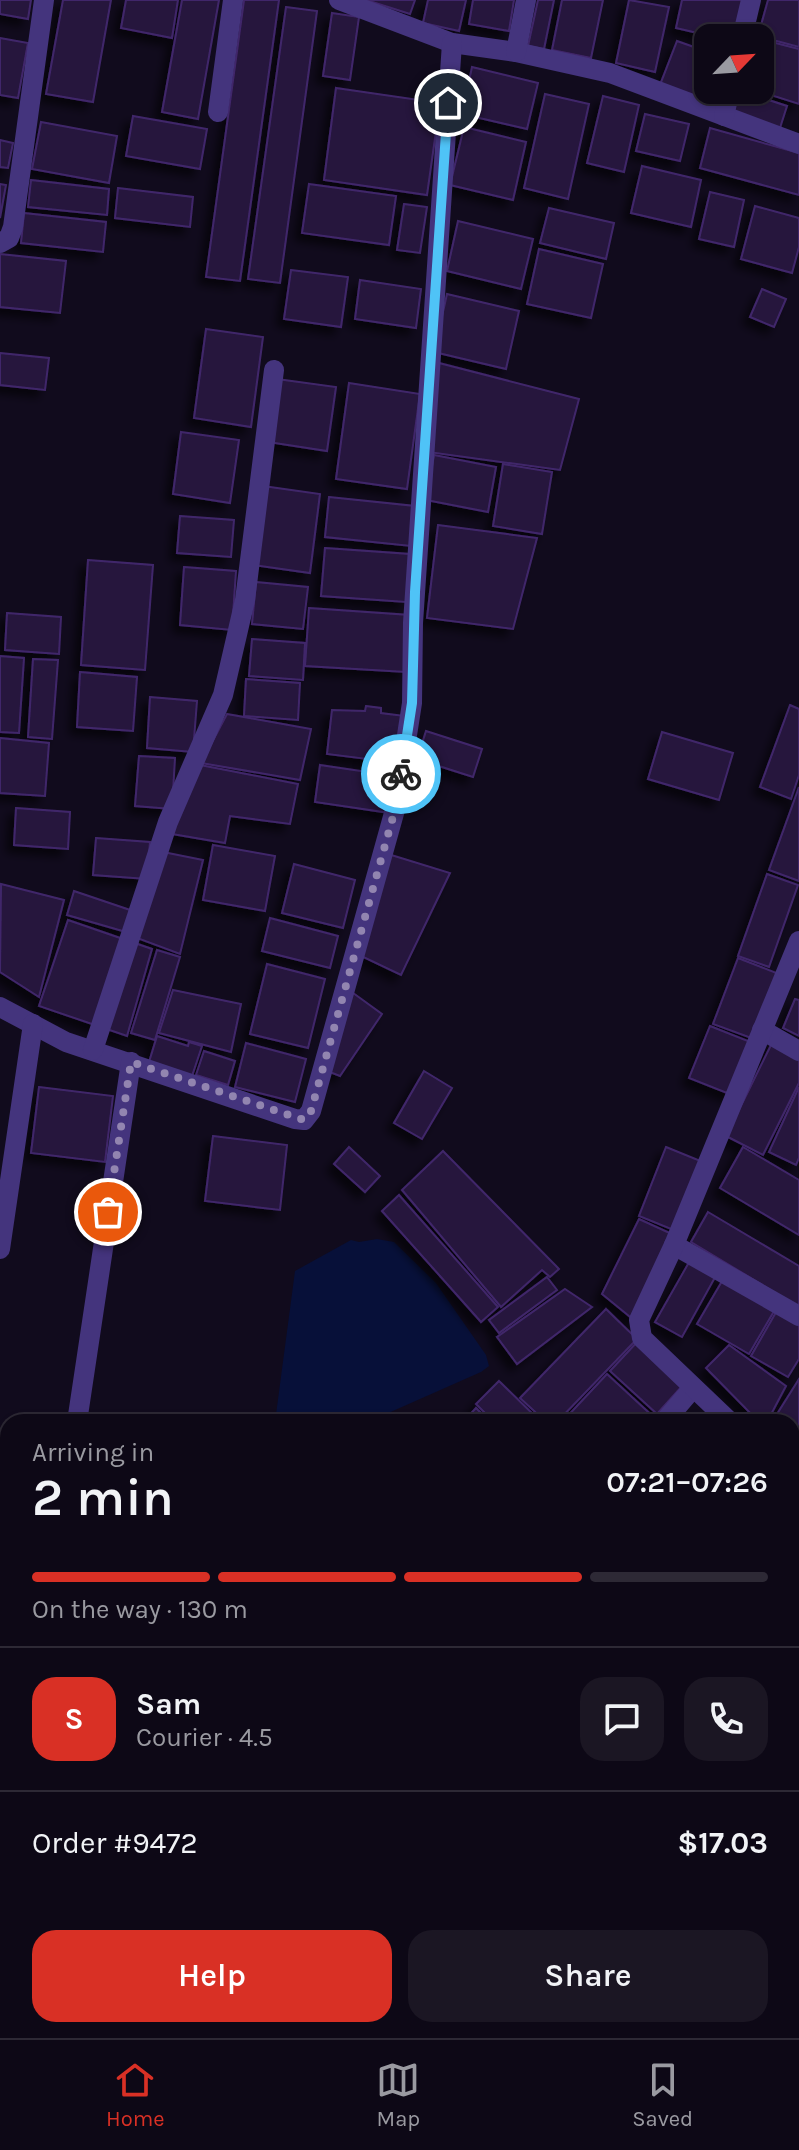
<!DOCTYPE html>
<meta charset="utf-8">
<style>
body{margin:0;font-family:Karla,sans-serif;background:#1b1623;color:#f1f3f6;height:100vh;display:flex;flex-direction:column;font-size:30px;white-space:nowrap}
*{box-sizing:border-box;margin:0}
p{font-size:26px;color:#9a9aa1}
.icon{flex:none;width:44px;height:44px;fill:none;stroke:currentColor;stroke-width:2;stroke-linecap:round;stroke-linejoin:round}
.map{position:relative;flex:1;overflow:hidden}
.panel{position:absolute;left:0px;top:1414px;width:800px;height:624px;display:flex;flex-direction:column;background:#0d0816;border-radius:24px 24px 0 0;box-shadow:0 2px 6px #0004,0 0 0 2px #2d2935}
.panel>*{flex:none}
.needle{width:52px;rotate:65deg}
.controls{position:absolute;left:694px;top:24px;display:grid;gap:16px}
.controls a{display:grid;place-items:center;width:80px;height:80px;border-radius:16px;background:#0d0816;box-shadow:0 2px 6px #0004,0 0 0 2px #2d2935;font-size:40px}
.pin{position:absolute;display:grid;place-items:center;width:68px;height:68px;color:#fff;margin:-34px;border:4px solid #fff;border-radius:50%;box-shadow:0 2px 8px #0007}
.courier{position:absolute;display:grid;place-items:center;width:80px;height:80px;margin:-40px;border:6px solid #4fc3f7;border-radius:50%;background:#fff;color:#222;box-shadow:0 2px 10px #0007}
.summary em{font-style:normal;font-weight:600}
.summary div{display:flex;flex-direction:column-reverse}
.summary{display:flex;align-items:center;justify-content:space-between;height:136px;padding:0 32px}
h1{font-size:52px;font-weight:600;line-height:60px}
.bar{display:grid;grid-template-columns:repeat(4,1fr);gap:12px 8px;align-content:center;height:96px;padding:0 32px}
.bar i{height:10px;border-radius:6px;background:#2d2935}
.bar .selected{background:#d93025}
.bar p{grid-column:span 4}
.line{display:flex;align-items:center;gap:20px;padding:0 32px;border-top:2px solid #2d2935}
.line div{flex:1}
.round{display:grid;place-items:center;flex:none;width:84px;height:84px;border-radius:24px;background:#1b1623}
.action{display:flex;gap:16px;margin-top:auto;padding:16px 32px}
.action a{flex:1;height:92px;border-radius:24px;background:#d93025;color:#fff;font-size:32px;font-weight:600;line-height:92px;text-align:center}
.action a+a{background:#1b1623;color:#f1f3f6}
.tab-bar{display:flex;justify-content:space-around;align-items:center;height:112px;border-top:2px solid #2d2935;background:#0d0816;font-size:22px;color:#9a9aa1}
.tab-bar a{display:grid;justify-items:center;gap:4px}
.tab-bar .selected{color:#d93025}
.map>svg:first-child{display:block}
</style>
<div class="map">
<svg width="799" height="2038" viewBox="0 0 799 2038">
<defs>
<filter id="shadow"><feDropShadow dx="-7" dy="7" stdDeviation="4" flood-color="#0009"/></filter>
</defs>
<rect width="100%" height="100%" fill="#110b1d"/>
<path fill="#071039" d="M377 1239 394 1242 436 1283 486 1355 489 1366 481 1372 368 1422H275L295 1271 351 1240 359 1242Z"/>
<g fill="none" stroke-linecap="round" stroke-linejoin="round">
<g stroke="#071039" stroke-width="36">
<path d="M0 1649 8 1647"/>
<path d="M792 1815 799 1812"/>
</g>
</g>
<g fill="#26163e" stroke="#41286b" stroke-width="2" filter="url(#shadow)">
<path d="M0 0H31L28 19 0 14Z"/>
<path d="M63 0H111L93 102 46 94Z"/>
<path d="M126 0H178L172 38 121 28Z"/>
<path d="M182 0H219L198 119 162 112Z"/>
<path d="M244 0H279L240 281 206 277Z"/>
<path d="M366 0H415L410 14Z"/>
<path d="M428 0H466L459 31 423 23Z"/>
<path d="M473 0H514L509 31 469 24Z"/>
<path d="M538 0H554L544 49 528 46Z"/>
<path d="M562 0H603L591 58 552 50Z"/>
<path d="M629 0 669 7 655 72 616 63Z"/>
<path d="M682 0H745L736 38H719L676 28Z"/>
<path d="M768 0H799V47L758 36Z"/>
<path d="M286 7 317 11 280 283 248 279Z"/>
<path d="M332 13 359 17 350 80 323 76Z"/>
<path d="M0 38 28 43 18 98 0 95Z"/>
<path d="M760 39 799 49V104L755 90H760Z"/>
<path d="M677 41 708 52V90H720L714 105 660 85Z"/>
<path d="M472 67 538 83 527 129 462 114Z"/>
<path d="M336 88 440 103 427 195 324 180Z"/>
<path d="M738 90 787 106 780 128 731 112Z"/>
<path d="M545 94 589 104 568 199 524 188Z"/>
<path d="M603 96 639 105 624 172 587 163Z"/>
<path d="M645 114 689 124 680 161 636 151Z"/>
<path d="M133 116 207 129 200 169 126 156Z"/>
<path d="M41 122 117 136 109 183 32 169Z"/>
<path d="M464 127 526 142 513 200 450 185Z"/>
<path d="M710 128 799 153V195L700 168Z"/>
<path d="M0 140 13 143 8 168 0 167Z"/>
<path d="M642 166 701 180 691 227 631 213Z"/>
<path d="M31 180 109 189 107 215 28 207Z"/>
<path d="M0 184 6 185 0 218Z"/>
<path d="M309 184 396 196 389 245 302 233Z"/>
<path d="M118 188 193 197 190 227 115 218Z"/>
<path d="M710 192 744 200 734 247 699 239Z"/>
<path d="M404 204 427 207 420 253 397 250Z"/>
<path d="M755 206 799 218V247L792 273 741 259Z"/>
<path d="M549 208 614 223 606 259 540 243Z"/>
<path d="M24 213 106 222 103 252 21 243Z"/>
<path d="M458 221 533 239 521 289 447 271Z"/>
<path d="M539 249 603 264 591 318 527 304Z"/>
<path d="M0 254 66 261 60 313 0 307Z"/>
<path d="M291 270 348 277 341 327 284 319Z"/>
<path d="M360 280 421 289 416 328 355 319Z"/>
<path d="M762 289 786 299 774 327 750 317Z"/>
<path d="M447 294 519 311 506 369 434 352Z"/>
<path d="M206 329 263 337 251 427 194 418Z"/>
<path d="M0 353 49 358 45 390 0 385Z"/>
<path d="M439 363 579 399 560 470 428 452Z"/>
<path d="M277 379 336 387 327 451 268 442Z"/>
<path d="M349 383 420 394 407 489 336 479Z"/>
<path d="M181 432 239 440 230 503 173 494Z"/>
<path d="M434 455 496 467 488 512 426 500Z"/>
<path d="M503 464 552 472 542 534 493 526Z"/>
<path d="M263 486 320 494 310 573 253 565Z"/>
<path d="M329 497 415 506 411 546 325 537Z"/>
<path d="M180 516 234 520 231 557 177 553Z"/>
<path d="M438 525 537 538 513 629 427 618Z"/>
<path d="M325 548 410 554 406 602 321 596Z"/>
<path d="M88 560 153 565 145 670 81 665Z"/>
<path d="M184 567 236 571 232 630 180 625Z"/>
<path d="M256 582 308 587 303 629 252 624Z"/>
<path d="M309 608 410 615 406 672 305 666Z"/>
<path d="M7 613 61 617 59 654 5 650Z"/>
<path d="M252 639 305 643 303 680 249 676Z"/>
<path d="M0 656 24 658 19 733 0 732Z"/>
<path d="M33 659 58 660 52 739 28 737Z"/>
<path d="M80 672 137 677 133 731 77 727Z"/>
<path d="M246 679 300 683 298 720 244 716Z"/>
<path d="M150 697 197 701 193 752 147 748Z"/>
<path d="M790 705 799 709V775L791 799 760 787Z"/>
<path d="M366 706 381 708V713L405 716 399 763 327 754 332 710 365 711Z"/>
<path d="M227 714 311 729 300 780 201 763Z"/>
<path d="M426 731 482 749 473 777 417 759Z"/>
<path d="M662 732 733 753 719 800 648 779Z"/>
<path d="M0 738 49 743 45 796 0 793Z"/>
<path d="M139 756 175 758 172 809 135 806Z"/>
<path d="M200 765 298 784 290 824 230 816 225 843 172 834Z"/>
<path d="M320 765 395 776 390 813 315 802Z"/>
<path d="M799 787V881L769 870Z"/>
<path d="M16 808 70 812 68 849 14 845Z"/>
<path d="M96 838 150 842 147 879 93 875Z"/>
<path d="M213 845 275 856 265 911 203 900Z"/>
<path d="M163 852 203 860 180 954 137 938Z"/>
<path d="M388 854 450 873 401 975 359 955Z"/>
<path d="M294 864 355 880 343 928 282 913Z"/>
<path d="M767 874 798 885 769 967 738 956Z"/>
<path d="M1 884 64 900 39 997 0 972Z"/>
<path d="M74 891 133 911 126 932 67 915Z"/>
<path d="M270 918 338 936 330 968 262 951Z"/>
<path d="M68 920 152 949 127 1036 39 1006Z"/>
<path d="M157 950 180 957 155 1040 131 1033Z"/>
<path d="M738 958 779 974 754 1039 713 1024Z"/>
<path d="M267 964 325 979 308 1048 250 1034Z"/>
<path d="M173 990 241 1004 231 1052 159 1033Z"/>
<path d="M349 990 382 1014 340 1076 327 1071Z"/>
<path d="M795 999 799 1000V1036L783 1028Z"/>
<path d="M710 1026 753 1043 732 1095 689 1078Z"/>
<path d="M157 1036 188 1046 189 1042 202 1046 192 1076 149 1062Z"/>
<path d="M773 1041 799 1054V1083L763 1155 726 1136Z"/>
<path d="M246 1043 306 1059 295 1102 235 1087Z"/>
<path d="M204 1051 235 1061 228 1085 196 1075Z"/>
<path d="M424 1071 452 1088 422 1139 394 1123Z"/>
<path d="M39 1087 113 1096 105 1162 31 1153Z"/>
<path d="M799 1087V1158L796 1165 769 1152Z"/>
<path d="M213 1136 287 1145 280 1210 205 1201Z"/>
<path d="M349 1147 380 1176 365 1192 334 1164Z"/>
<path d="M666 1147 703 1162 676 1231 639 1216Z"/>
<path d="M743 1147 799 1180V1235L720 1188Z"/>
<path d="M443 1151 559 1269 550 1277 542 1270 501 1307 402 1190Z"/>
<path d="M399 1195 498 1307 481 1322 382 1211Z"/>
<path d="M708 1212 799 1266V1307L691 1242Z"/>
<path d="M639 1219 674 1235 635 1321 602 1294Z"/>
<path d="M692 1257 718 1272 682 1337 655 1322Z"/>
<path d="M725 1276 777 1306 749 1354 697 1324Z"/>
<path d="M547 1277 557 1290 499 1333 489 1320Z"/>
<path d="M565 1289 592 1307 517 1364 497 1337Z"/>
<path d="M779 1307 799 1319V1359L788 1377 751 1356Z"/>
<path d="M606 1309 637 1339 557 1422H546L520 1398Z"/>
<path d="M638 1341 684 1384 657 1414 610 1371Z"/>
<path d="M729 1345 786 1386 767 1422H759L706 1368Z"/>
<path d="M607 1374 658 1421V1422H562Z"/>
<path d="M799 1379V1453L792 1448V1422H772Z"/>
<path d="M499 1381 541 1422H494L476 1404Z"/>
<path d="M476 1408 490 1422H463Z"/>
<path d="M8 1678V1743L0 1746V1681Z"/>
<path d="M799 1842V1880L792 1866V1846Z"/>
<path d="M0 1884 8 1896V1938L0 1943Z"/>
<path d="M799 1915V1946L792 1933V1919Z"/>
<path d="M792 1952 799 1964V1994L792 1998Z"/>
<path d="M0 1974 8 1988V2030H32L18 2038H0Z"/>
<path d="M799 2026V2038H779Z"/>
<path d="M43 2030H98L102 2038H47Z"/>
<path d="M109 2030H160L164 2038H113Z"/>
<path d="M483 2030H508L513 2038H471Z"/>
<path d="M518 2030H558L545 2038H523Z"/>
<path d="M622 2030H652L657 2038H610Z"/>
<path d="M669 2030H731L732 2031 719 2038H673Z"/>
</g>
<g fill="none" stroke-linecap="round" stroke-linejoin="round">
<g stroke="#44347d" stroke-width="20">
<path d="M339 0 452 43 516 52 610 73 799 144"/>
<path d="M742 38 751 0"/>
<path d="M516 52 526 0"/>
<path d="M218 112 233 0"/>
<path d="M724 116 730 90"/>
<path d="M0 243 9 238 13 227 44 0"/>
<path d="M0 1007 66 1042 295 1119 304 1120 311 1111 396 806 412 703 413 623 452 43"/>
<path d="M762 1030 799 1051"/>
<path d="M93 1050 168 822 223 695 245 600 274 370"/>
<path d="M674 1245 799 1316"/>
<path d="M0 1249 33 1024"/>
<path d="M77 1422 131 1062"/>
<path d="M664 1422 693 1388"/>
<path d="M730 1422 642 1338 639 1320 674 1245 799 941"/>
<path d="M792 1478 799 1484"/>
<path d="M216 2038 229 2030"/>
</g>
</g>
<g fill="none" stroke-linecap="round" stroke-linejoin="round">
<path stroke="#9285b0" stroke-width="8" stroke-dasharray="0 14.4" d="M108 1212 131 1062 304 1120 311 1111 396 806 401 774"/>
<path stroke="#4fc3f7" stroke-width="10" d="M401 774 412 703 415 592 448 103"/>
</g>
</svg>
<div class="controls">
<a><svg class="needle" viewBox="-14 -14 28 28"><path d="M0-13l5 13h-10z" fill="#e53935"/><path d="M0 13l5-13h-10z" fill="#9a9aa1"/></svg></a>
</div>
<div class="pin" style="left:108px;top:1212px;background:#ea580c"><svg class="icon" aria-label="bag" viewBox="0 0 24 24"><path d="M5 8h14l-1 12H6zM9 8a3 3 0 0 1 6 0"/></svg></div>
<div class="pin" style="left:448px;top:103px;background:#1f2937"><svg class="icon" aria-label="home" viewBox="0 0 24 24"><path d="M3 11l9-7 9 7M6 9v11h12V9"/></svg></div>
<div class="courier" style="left:401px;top:774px"><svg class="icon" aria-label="bike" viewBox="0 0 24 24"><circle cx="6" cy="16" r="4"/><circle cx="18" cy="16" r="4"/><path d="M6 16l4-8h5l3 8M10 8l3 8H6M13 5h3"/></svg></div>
<section class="panel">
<div class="summary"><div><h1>2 min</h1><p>Arriving in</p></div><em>07:21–07:26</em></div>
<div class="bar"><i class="selected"></i><i class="selected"></i><i class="selected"></i><i></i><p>On the way · 130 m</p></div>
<div class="line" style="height:144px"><b class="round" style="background:#d93025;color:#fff">S</b><div><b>Sam</b><p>Courier · 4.5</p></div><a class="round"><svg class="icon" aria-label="chat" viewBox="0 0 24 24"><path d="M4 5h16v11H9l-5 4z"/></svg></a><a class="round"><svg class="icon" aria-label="phone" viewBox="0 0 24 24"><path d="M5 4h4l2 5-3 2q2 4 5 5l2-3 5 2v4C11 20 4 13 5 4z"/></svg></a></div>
<div class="line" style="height:104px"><div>Order #9472</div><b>$17.03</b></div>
<div class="action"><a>Help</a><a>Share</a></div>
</section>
</div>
<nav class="tab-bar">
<a class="selected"><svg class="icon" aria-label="home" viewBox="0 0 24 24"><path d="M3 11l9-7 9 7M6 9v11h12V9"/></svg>Home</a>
<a><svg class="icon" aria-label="map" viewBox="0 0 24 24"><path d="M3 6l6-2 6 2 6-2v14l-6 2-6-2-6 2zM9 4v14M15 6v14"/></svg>Map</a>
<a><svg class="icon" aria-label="saved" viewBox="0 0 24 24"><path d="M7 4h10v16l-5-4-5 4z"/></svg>Saved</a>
</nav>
